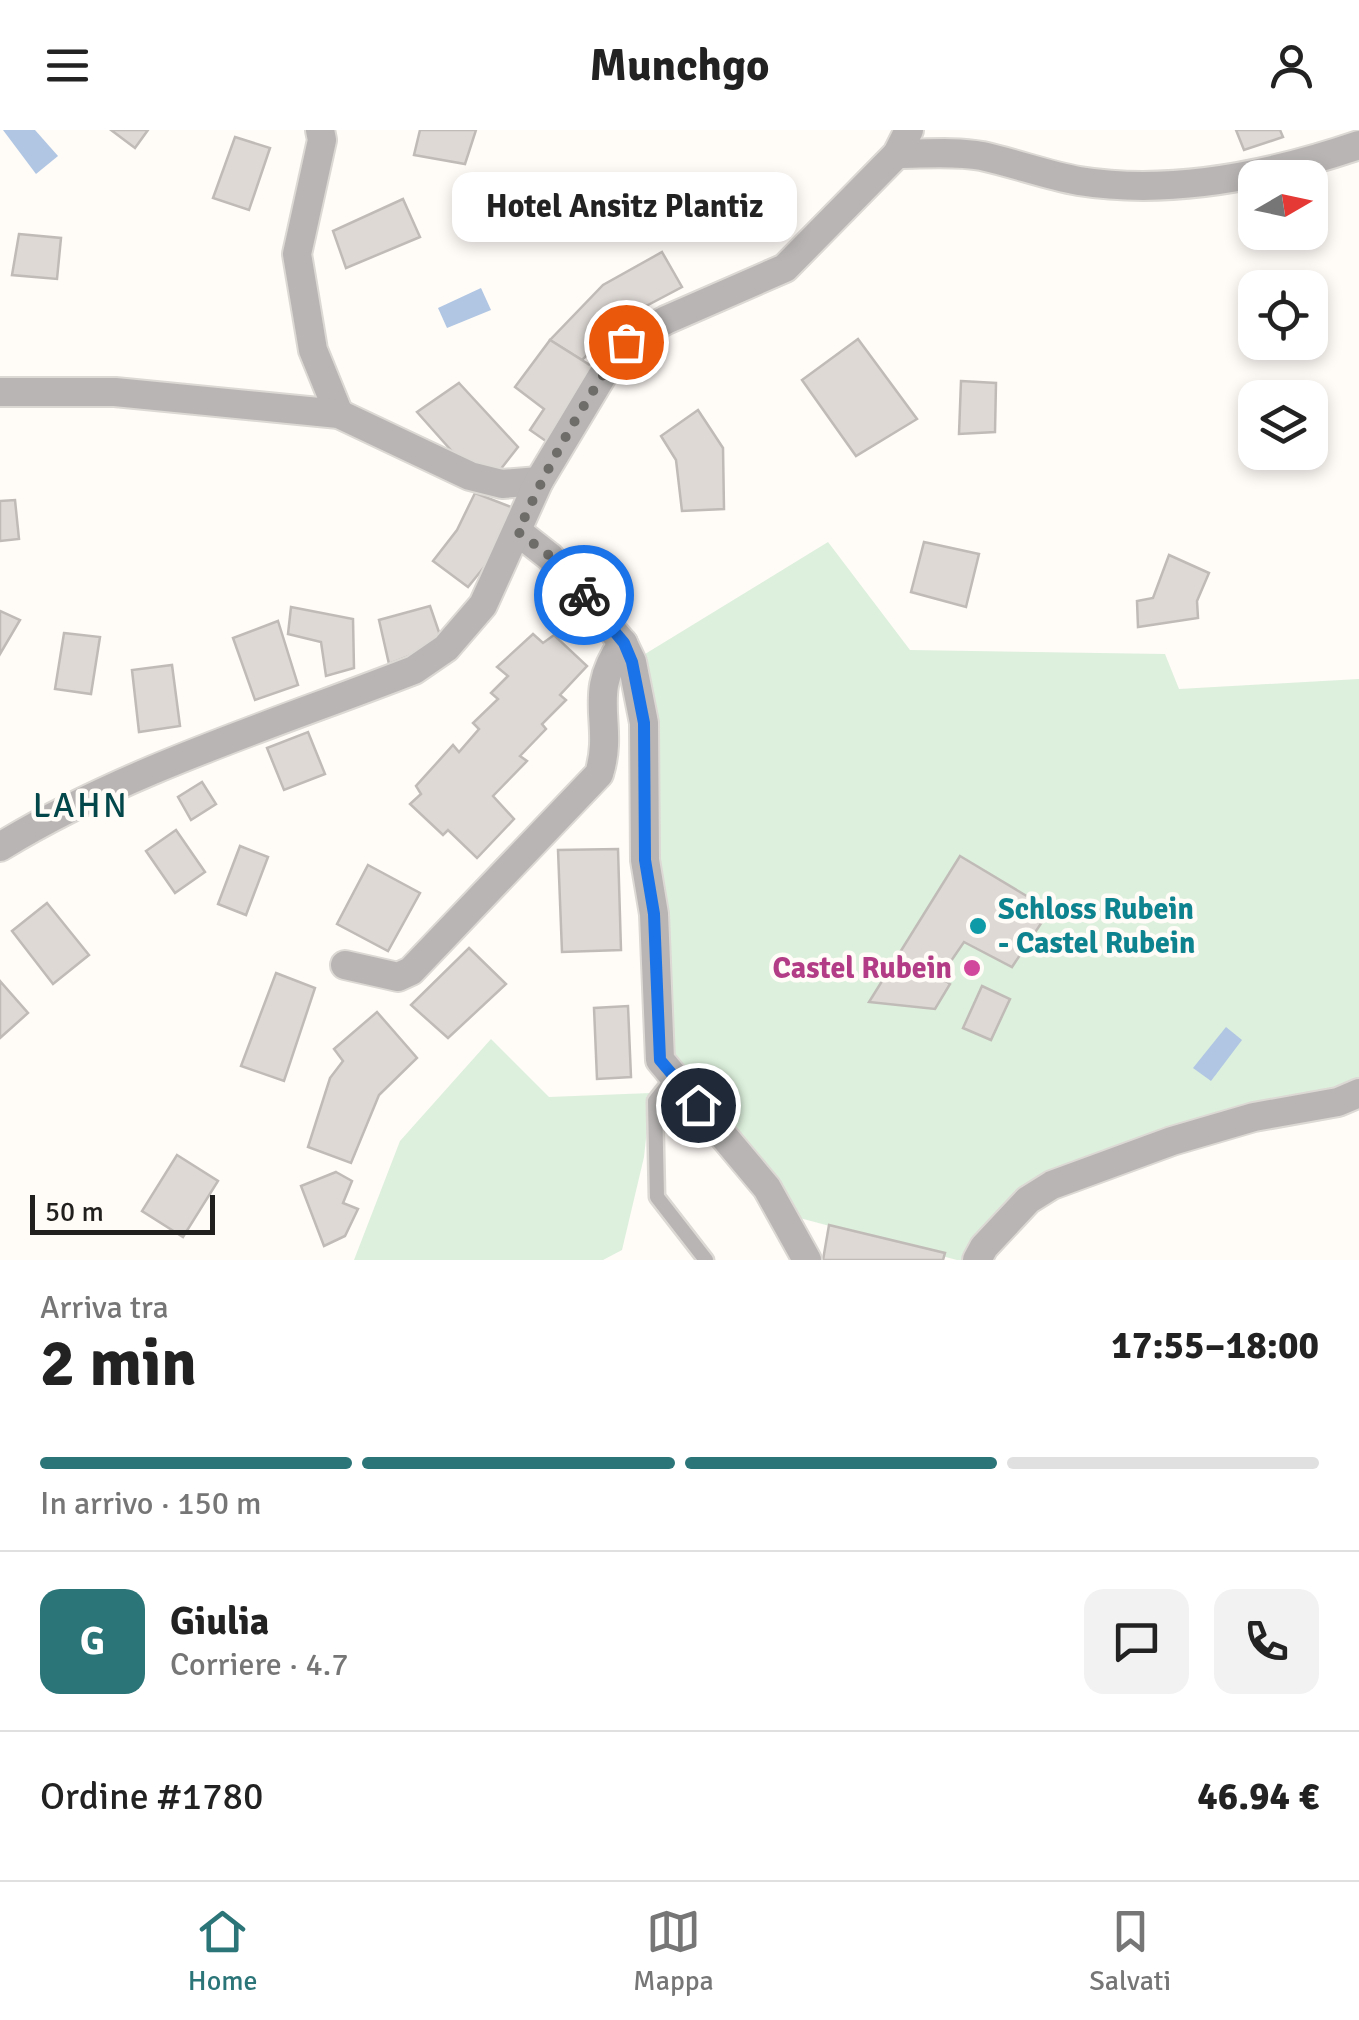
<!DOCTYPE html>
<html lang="it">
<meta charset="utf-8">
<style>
body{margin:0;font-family:Signika,sans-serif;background:#f2f2f2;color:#222;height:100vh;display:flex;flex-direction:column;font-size:38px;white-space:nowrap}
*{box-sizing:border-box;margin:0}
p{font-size:32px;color:#767676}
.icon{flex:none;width:55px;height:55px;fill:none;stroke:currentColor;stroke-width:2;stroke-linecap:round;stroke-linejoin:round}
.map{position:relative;height:1130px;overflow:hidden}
.drawer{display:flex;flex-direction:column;background:#fff;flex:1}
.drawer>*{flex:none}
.needle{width:65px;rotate:81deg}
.tools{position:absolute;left:1238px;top:30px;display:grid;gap:20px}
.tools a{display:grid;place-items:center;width:90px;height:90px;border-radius:20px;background:#fff;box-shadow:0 5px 15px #0003;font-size:50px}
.scale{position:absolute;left:30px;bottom:25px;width:185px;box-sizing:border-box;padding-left:10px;border:5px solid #22201e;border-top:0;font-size:28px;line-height:35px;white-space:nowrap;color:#22201e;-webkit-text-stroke:8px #fffbf7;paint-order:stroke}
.pin{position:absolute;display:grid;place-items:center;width:85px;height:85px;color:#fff;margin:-42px;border:5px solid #fff;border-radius:50%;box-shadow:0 2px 10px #0007}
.courier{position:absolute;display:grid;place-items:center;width:100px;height:100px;margin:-50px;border:8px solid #1a73e8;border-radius:50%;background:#fff;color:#222;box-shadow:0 2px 12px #0007}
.bubble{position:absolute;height:70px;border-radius:20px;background:#fff;box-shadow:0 5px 15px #0003;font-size:32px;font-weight:700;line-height:70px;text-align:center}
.headline em{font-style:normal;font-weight:700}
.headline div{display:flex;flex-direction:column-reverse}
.headline{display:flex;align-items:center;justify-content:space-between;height:170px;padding:0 40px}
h1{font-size:65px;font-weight:700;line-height:75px}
.bar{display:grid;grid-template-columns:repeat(4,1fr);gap:15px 10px;align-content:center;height:120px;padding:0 40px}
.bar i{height:12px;border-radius:8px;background:#e0e0e0}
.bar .on{background:#2b7578}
.bar p{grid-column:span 4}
.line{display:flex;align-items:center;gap:25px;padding:0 40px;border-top:2px solid #e0e0e0}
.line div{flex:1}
.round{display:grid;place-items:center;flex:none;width:105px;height:105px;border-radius:20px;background:#f2f2f2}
header{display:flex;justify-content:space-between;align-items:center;height:130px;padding:0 40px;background:#fff;font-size:45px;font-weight:700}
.menu{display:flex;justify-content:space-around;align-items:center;height:140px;border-top:2px solid #e0e0e0;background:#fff;font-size:28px;color:#767676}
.menu a{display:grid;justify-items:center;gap:5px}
.menu .on{color:#2b7578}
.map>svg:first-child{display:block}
</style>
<header><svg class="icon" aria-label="menu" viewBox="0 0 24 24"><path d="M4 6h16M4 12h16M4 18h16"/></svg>Munchgo<svg class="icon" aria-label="person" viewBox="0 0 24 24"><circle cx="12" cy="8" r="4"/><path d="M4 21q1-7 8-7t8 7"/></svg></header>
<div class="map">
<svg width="1359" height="1130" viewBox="0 0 1359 1130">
<rect width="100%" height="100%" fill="#fffbf7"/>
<g fill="#ddf0dd">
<path d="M828 412 910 520 1165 524 1179 559 1359 549V963L1028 1070 979 1130H957L781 1083 660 930 632 532Z"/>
<path d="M491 909 549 967 651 963 644 1027 622 1120 603 1130H354L400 1011Z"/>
</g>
<g fill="#b0c6e3">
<path d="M3 0H35L58 26 36 44Z"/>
<path d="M481 158 491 180 447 198 438 178Z"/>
<path d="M1226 897 1242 910 1211 951 1193 938Z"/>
</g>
<g fill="#ded9d5" stroke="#c0bbb7" stroke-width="2.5">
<path d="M111 0H148L135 18Z"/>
<path d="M420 0H476L465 34 414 25Z"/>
<path d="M1236 0H1280L1283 7 1244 20Z"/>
<path d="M235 7 270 18 249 80 213 68Z"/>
<path d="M403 69 420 107 346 138 333 101Z"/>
<path d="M19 104 61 108 57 149 12 145Z"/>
<path d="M662 122 682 157 631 184 582 230 550 210 603 155Z"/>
<path d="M858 209 917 289 856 326 802 250Z"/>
<path d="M550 210 596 239 553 316 530 300 544 279 515 257Z"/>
<path d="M961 251 996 253 995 302 959 304Z"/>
<path d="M459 253 518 317 493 349 466 337 417 282Z"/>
<path d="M698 280 723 318 724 379 682 381 676 330 661 306Z"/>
<path d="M475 363 516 379 497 421 468 457 433 431 457 400Z"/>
<path d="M15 370 19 409 0 411V371Z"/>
<path d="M924 412 979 424 966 477 911 462Z"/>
<path d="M1169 425 1209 443 1197 471 1198 488 1138 497 1137 471 1153 468Z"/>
<path d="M430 476 441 508 414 524 389 534 379 490Z"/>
<path d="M291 477 353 489 354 538 326 546 321 512 288 504Z"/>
<path d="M0 481 20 490 0 524Z"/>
<path d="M278 491 298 555 255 570 233 508Z"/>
<path d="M64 503 100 507 91 564 55 559Z"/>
<path d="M533 504 543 513 554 505 587 536 560 565 566 570 542 594 546 599 520 626 527 631 493 666 514 689 477 728 448 700 443 705 410 674 421 664 416 656 453 615 459 622 479 599 473 593 498 569 491 563 508 546 497 537Z"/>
<path d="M172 535 180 596 139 602 132 540Z"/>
<path d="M308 602 325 644 284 660 267 618Z"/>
<path d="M202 652 216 674 191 690 178 667Z"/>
<path d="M176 700 205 742 175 763 146 721Z"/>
<path d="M240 716 268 727 246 785 218 774Z"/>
<path d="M618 719 621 820 562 822 558 720Z"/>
<path d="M960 726 1050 780 1012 837 964 812 940 847 950 854 935 879 869 872Z"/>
<path d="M368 735 420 763 388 821 337 794Z"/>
<path d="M47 773 89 825 53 854 12 801Z"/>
<path d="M469 818 506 854 448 908 411 875Z"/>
<path d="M276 843 315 858 284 951 241 936Z"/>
<path d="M0 851 28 883 0 908Z"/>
<path d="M982 856 1010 869 991 910 963 898Z"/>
<path d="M628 876 631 947 597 949 594 878Z"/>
<path d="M377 882 417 928 379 965 351 1033 308 1017 330 948 343 931 334 919Z"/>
<path d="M177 1025 218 1051 183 1107 142 1081Z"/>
<path d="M336 1042 352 1051 343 1073 358 1079 345 1106 324 1116 301 1056Z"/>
<path d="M829 1095 945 1123 943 1130H823Z"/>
</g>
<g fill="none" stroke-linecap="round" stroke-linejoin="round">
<defs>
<path id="service" d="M674 947 655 971 657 1067 706 1130"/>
<g id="minor">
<path d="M320 0 322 10 297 124 313 220 339 284"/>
<path d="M897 24C924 24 955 21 982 26 1014 33 1046 45 1079 51 1172 66 1271 45 1359 15"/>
<path d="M0 262H115L339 284 470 346 502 354 539 351"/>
<path d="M518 402 550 427 623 513 632 532 644 593 645 730 654 784 660 930 767 1058 807 1130"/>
<path d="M0 717C123 641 278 593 414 540L446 518 483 475 539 351 602 246 626 212 666 190 785 138 897 24 909 0"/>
<path d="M345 835 398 847 411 841 599 644C615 592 585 566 623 513"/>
<path d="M977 1130 984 1117 1028 1070 1052 1055 1172 1011 1254 987 1338 972 1359 963"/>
</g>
</defs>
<use href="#service" stroke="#dcd8d4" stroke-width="19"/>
<use href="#minor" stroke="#dcd8d4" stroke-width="32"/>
<use href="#service" stroke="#b8b5b4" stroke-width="14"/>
<use href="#minor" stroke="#b8b5b4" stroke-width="28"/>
</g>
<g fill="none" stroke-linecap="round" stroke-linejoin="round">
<path stroke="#6f6d6a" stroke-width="10" stroke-dasharray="0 18" d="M584 465 550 426 518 402C548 335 583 272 626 212"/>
<path stroke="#1a73e8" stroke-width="12" d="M584 465 624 513 632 532 644 593 645 730 654 784 660 930 698 975"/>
</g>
<circle fill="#0f9aa8" stroke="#fffbf7" stroke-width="4" cx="978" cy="796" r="10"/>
<circle fill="#d1479c" stroke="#fffbf7" stroke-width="4" cx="972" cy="838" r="10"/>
<g text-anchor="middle" stroke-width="9" stroke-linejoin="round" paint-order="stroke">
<g font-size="30" font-weight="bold" fill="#0d838f" stroke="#fffbf7" text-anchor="start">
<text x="998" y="789">Schloss Rubein<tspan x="998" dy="34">- Castel Rubein</tspan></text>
</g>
<g font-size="30" font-weight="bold" fill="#b23c85" stroke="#fffbf7" text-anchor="end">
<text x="952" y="848">Castel Rubein</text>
</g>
<g font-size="35" letter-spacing="2.5" fill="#04474a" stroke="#fffbf7">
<text x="81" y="687">LAHN</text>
</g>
</g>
</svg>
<div class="tools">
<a><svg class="needle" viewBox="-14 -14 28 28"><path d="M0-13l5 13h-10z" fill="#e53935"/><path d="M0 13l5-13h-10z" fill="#767676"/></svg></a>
<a><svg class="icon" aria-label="locate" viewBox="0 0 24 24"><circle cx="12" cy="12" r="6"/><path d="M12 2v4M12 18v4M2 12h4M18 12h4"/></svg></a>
<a><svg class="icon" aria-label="layers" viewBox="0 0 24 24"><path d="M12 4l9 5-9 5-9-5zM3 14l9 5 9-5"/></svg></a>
</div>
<div class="scale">50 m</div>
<div class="pin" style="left:626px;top:212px;background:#ea580c"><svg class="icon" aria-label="bag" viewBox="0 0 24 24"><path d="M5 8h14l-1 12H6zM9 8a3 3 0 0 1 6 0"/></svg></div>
<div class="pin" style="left:698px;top:975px;background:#1f2937"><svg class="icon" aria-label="home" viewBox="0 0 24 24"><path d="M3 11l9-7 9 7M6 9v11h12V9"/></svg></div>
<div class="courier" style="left:584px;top:465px"><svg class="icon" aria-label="bike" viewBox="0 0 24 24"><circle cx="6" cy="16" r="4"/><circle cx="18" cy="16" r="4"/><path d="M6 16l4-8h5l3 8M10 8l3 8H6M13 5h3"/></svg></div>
<div class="bubble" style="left:452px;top:42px;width:345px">Hotel Ansitz Plantiz</div>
</div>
<section class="drawer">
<div class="headline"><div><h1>2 min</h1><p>Arriva tra</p></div><em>17:55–18:00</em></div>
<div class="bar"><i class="on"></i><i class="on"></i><i class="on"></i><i></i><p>In arrivo · 150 m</p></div>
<div class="line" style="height:180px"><b class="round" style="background:#2b7578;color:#fff">G</b><div><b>Giulia</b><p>Corriere · 4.7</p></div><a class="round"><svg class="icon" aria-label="chat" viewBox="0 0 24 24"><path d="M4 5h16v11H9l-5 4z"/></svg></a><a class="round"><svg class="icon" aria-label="phone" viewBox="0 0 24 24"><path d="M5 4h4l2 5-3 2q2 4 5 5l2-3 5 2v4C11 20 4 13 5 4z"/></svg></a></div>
<div class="line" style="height:130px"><div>Ordine #1780</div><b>46.94 €</b></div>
</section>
<nav class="menu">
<a class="on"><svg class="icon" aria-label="home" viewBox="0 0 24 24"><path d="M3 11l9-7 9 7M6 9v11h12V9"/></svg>Home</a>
<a><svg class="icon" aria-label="map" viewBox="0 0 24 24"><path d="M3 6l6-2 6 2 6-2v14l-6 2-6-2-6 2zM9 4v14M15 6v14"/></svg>Mappa</a>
<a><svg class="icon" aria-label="saved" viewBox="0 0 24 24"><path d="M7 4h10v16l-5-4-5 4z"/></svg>Salvati</a>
</nav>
